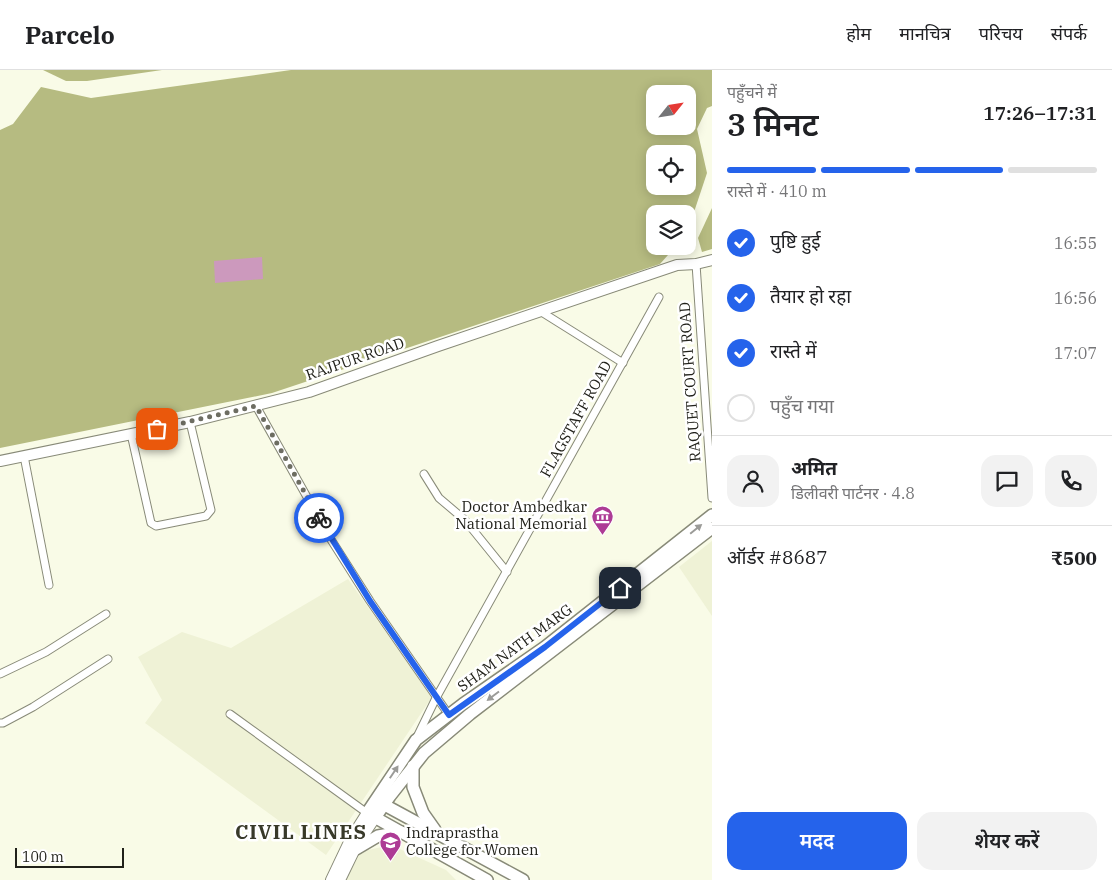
<!DOCTYPE html>
<html lang="hi">
<meta charset="utf-8">
<style>
body{margin:0;font-family:"IBM Plex Serif","Noto Sans Devanagari",serif;background:#f2f2f2;color:#202124;height:100vh;display:flex;flex-direction:column;font-size:19px;white-space:nowrap}
*{box-sizing:border-box;margin:0}
p{font-size:16px;color:#757577}
.icon{flex:none;width:28px;height:28px;fill:none;stroke:currentColor;stroke-width:2;stroke-linecap:round;stroke-linejoin:round}
.map{position:relative;flex:1;overflow:hidden}
.side{display:flex;flex-direction:column;background:#fff;width:400px}
.side>*{flex:none}
.needle{width:32px;rotate:60deg}
.buttons{position:absolute;left:646px;top:15px;display:grid;gap:10px}
.buttons a{display:grid;place-items:center;width:50px;height:50px;border-radius:10px;background:#fff;box-shadow:0 2px 12px #0003;font-size:25px}
.scale{position:absolute;left:15px;bottom:12px;width:109px;box-sizing:border-box;padding-left:5px;border:2px solid #21211a;border-top:0;font-size:14px;line-height:18px;white-space:nowrap;color:#21211a;-webkit-text-stroke:4px #fff;paint-order:stroke}
.pin{position:absolute;display:grid;place-items:center;width:42px;height:42px;color:#fff;margin:-21px;border-radius:10px;box-shadow:0 2px 8px #0006}
.courier{position:absolute;display:grid;place-items:center;width:50px;height:50px;margin:-25px;border:4px solid #2563eb;border-radius:50%;background:#fff;color:#222;box-shadow:0 1px 6px #0007}
.summary em{font-style:normal;font-weight:600}
.summary div{display:flex;flex-direction:column-reverse}
.summary{display:flex;align-items:center;justify-content:space-between;height:85px;padding:0 15px}
h1{font-size:32px;font-weight:600;line-height:38px}
.bar{display:grid;grid-template-columns:repeat(4,1fr);gap:8px 5px;align-content:center;height:60px;padding:0 15px}
.bar i{height:6px;border-radius:4px;background:#e0e0e0}
.bar .active{background:#2563eb}
.bar p{grid-column:span 4}
.line{display:flex;align-items:center;gap:12px;padding:0 15px;border-top:1px solid #e0e0e0}
.line div{flex:1}
.round{display:grid;place-items:center;flex:none;width:52px;height:52px;border-radius:15px;background:#f2f2f2}
ol{padding:0 15px;list-style:none}
li{display:flex;align-items:center;gap:15px;height:55px}
li p{margin-inline-start:auto}
li .icon{padding:5px;border-radius:50%;background:#2563eb;color:#fff;stroke-width:4}
li:last-child{color:#757577}
li i{width:28px;height:28px;border:2px solid #e0e0e0;border-radius:50%}
.primary-button{display:flex;gap:10px;margin-top:auto;padding:10px 15px}
.primary-button a{flex:1;height:58px;border-radius:15px;background:#2563eb;color:#fff;font-size:20px;font-weight:600;line-height:58px;text-align:center}
.primary-button a+a{background:#f2f2f2;color:#202124}
header{display:flex;align-items:center;gap:30px;box-sizing:border-box;height:70px;padding:0 25px;background:#fff;border-bottom:1px solid #e0e0e0}
header strong{font-size:24px}
nav{display:flex;gap:28px;margin-inline-start:auto;font-size:18px}
main{display:flex;flex:1;min-height:0}
.map>svg:first-child{display:block}
</style>
<header>
<strong>Parcelo</strong>
<nav><a>होम</a><a>मानचित्र</a><a>परिचय</a><a>संपर्क</a></nav>
</header>
<main>
<div class="map">
<svg width="712" height="810" viewBox="0 0 712 810">
<rect width="100%" height="100%" fill="#f9fbe7"/>
<g fill="#eff2d6">
<path d="M712 471V546L679 497Z"/>
<path d="M348 509 432 627 326 785 145 653 162 630 138 587 182 562 231 578Z"/>
<path d="M391 775 446 800 456 810H343L359 782Z"/>
</g>
<g fill="#b6bb81" fill-rule="evenodd">
<path d="M43 0H162L87 11H66Z"/>
<path d="M291 0H712V36L707 38 697 59 707 103 695 139 688 153V144H655V176H676L660 194 272 323 0 378V60L13 54 41 17 91 28ZM655 24H688V56H655ZM655 84H688V116H655Z"/>
<path d="M712 138V179L702 182 698 168Z"/>
</g>
<path fill="#cc99bd" d="M262 187 263 209 215 213 214 191Z"/>
<g fill="none" stroke-linecap="round" stroke-linejoin="round">
<defs>
<g id="street">
<path d="M696 194 712 428"/>
<path d="M540 241 623 293"/>
<path d="M256 336 330 468 370 531 449 645"/>
<path d="M131 364 151 453 156 456 206 446 211 440 190 352"/>
<path d="M24 386 49 515"/>
<path d="M424 404 439 428 465 450 507 502"/>
<path d="M0 604 46 582 106 544"/>
<path d="M230 644 367 743"/>
<path d="M0 653H3L33 637 108 589"/>
<path d="M417 667 436 628 659 227"/>
</g>
<g id="secondary">
<path d="M0 391 190 352 309 322 438 276 677 195 696 194 712 190"/>
<path d="M331 810 350 770 367 743"/>
<path d="M340 810 357 775 375 748"/>
</g>
<g id="primary">
<path d="M413 696V717L423 743 435 760"/>
<path d="M379 732 523 810"/>
<path d="M375 748 390 726 424 683 470 644 712 458"/>
<path d="M356 779 378 766 401 762"/>
<path d="M487 810 367 743 416 670 463 634 545 577 712 445"/>
</g>
</defs>
<use href="#street" stroke="#888a78" stroke-width="9"/>
<use href="#secondary" stroke="#888a78" stroke-width="12"/>
<use href="#primary" stroke="#888a78" stroke-width="14"/>
<use href="#street" stroke="#fff" stroke-width="7"/>
<use href="#secondary" stroke="#fff" stroke-width="10"/>
<use href="#primary" stroke="#fff" stroke-width="11"/>
</g>
<defs><path id="oneway-solid" d="M-6-.8H1V-3.2L6.5 0L1 3.2V.8H-6Z" transform="scale(1.25)"/></defs>
<g fill="#9b9b98">
<use href="#oneway-solid" transform="translate(696 459) rotate(-39)"/>
<use href="#oneway-solid" transform="translate(493 626) rotate(143)"/>
<use href="#oneway-solid" transform="translate(394 702) rotate(-56)"/>
</g>
<g fill="none" stroke-linecap="round" stroke-linejoin="round">
<path stroke="#6d6d62" stroke-width="5" stroke-dasharray="0 9" d="M157 359 256 336 319 448"/>
<path stroke="#2563eb" stroke-width="6" d="M319 448 370 531 449 645 545 577 620 518"/>
</g>
<defs>
<symbol id="museum-pin" viewBox="-11 -11 22 30"><path d="M0 17L-7.5 6A9.5 9.5 0 1 1 7.5 6Z" fill="#ad3b95" stroke="#fff"/><path d="M0-6L6-3V-2H-6V-3ZM-5-1h2V3h-2ZM-1-1h2V3h-2ZM3-1h2V3H3ZM-6 4H6V6H-6Z" fill="#fff"/></symbol>
<symbol id="university-pin" viewBox="-11 -11 22 30"><path d="M0 17L-7.5 6A9.5 9.5 0 1 1 7.5 6Z" fill="#ad3b95" stroke="#fff"/><path d="M0-5L7-2L0 1L-7-2ZM-4 1L0 2.5L4 1V4Q0 6-4 4Z" fill="#fff"/></symbol>
</defs>
<g fill-rule="evenodd">
<use href="#museum-pin" x="590" y="434" width="25" height="34"/>
<use href="#university-pin" x="378" y="760" width="25" height="34"/>
</g>
<g text-anchor="middle" stroke-width="5" stroke-linejoin="round" paint-order="stroke">
<g font-size="15" fill="#21211a" stroke="#fff">
<text transform="translate(355 289) rotate(-19)" y="5">RAJPUR ROAD</text>
<text transform="translate(690 312) rotate(-94)" y="5">RAQUET COURT ROAD</text>
<text transform="translate(576 349) rotate(-61)" y="5">FLAGSTAFF ROAD</text>
<text transform="translate(515 578) rotate(-36)" y="5">SHAM NATH MARG</text>
</g>
<g font-size="15" fill="#21211a" stroke="#fff" text-anchor="end">
<text x="587" y="442">Doctor Ambedkar<tspan x="587" dy="17">National Memorial</tspan></text>
<text x="406" y="768" text-anchor="start">Indraprastha<tspan x="406" dy="17">College for Women</tspan></text>
</g>
<g font-size="20" font-weight="bold" letter-spacing="1" fill="#383929" stroke="#fff">
<text x="301" y="769">CIVIL LINES</text>
</g>
</g>
</svg>
<div class="buttons">
<a><svg class="needle" viewBox="-14 -14 28 28"><path d="M0-13l5 13h-10z" fill="#e53935"/><path d="M0 13l5-13h-10z" fill="#757577"/></svg></a>
<a><svg class="icon" aria-label="locate" viewBox="0 0 24 24"><circle cx="12" cy="12" r="6"/><path d="M12 2v4M12 18v4M2 12h4M18 12h4"/></svg></a>
<a><svg class="icon" aria-label="layers" viewBox="0 0 24 24"><path d="M12 4l9 5-9 5-9-5zM3 14l9 5 9-5"/></svg></a>
</div>
<div class="scale">100 m</div>
<div class="pin" style="left:157px;top:359px;background:#ea580c"><svg class="icon" aria-label="bag" viewBox="0 0 24 24"><path d="M5 8h14l-1 12H6zM9 8a3 3 0 0 1 6 0"/></svg></div>
<div class="pin" style="left:620px;top:518px;background:#1f2937"><svg class="icon" aria-label="home" viewBox="0 0 24 24"><path d="M3 11l9-7 9 7M6 9v11h12V9"/></svg></div>
<div class="courier" style="left:319px;top:448px"><svg class="icon" aria-label="bike" viewBox="0 0 24 24"><circle cx="6" cy="16" r="4"/><circle cx="18" cy="16" r="4"/><path d="M6 16l4-8h5l3 8M10 8l3 8H6M13 5h3"/></svg></div>
</div>
<section class="side">
<div class="summary"><div><h1>3 मिनट</h1><p>पहुँचने में</p></div><em>17:26–17:31</em></div>
<div class="bar"><i class="active"></i><i class="active"></i><i class="active"></i><i></i><p>रास्ते में · 410 m</p></div>
<ol>
<li><svg class="icon" aria-label="check" viewBox="0 0 24 24"><path d="M5 12l5 5 9-10"/></svg>पुष्टि हुई<p>16:55</p></li>
<li><svg class="icon" aria-label="check" viewBox="0 0 24 24"><path d="M5 12l5 5 9-10"/></svg>तैयार हो रहा<p>16:56</p></li>
<li><svg class="icon" aria-label="check" viewBox="0 0 24 24"><path d="M5 12l5 5 9-10"/></svg>रास्ते में<p>17:07</p></li>
<li><i></i>पहुँच गया</li>
</ol>
<div class="line" style="height:90px"><a class="round"><svg class="icon" aria-label="person" viewBox="0 0 24 24"><circle cx="12" cy="8" r="4"/><path d="M4 21q1-7 8-7t8 7"/></svg></a><div><b>अमित</b><p>डिलीवरी पार्टनर · 4.8</p></div><a class="round"><svg class="icon" aria-label="chat" viewBox="0 0 24 24"><path d="M4 5h16v11H9l-5 4z"/></svg></a><a class="round"><svg class="icon" aria-label="phone" viewBox="0 0 24 24"><path d="M5 4h4l2 5-3 2q2 4 5 5l2-3 5 2v4C11 20 4 13 5 4z"/></svg></a></div>
<div class="line" style="height:65px"><div>ऑर्डर #8687</div><b>₹500</b></div>
<div class="primary-button"><a>मदद</a><a>शेयर करें</a></div>
</section>
</main>
